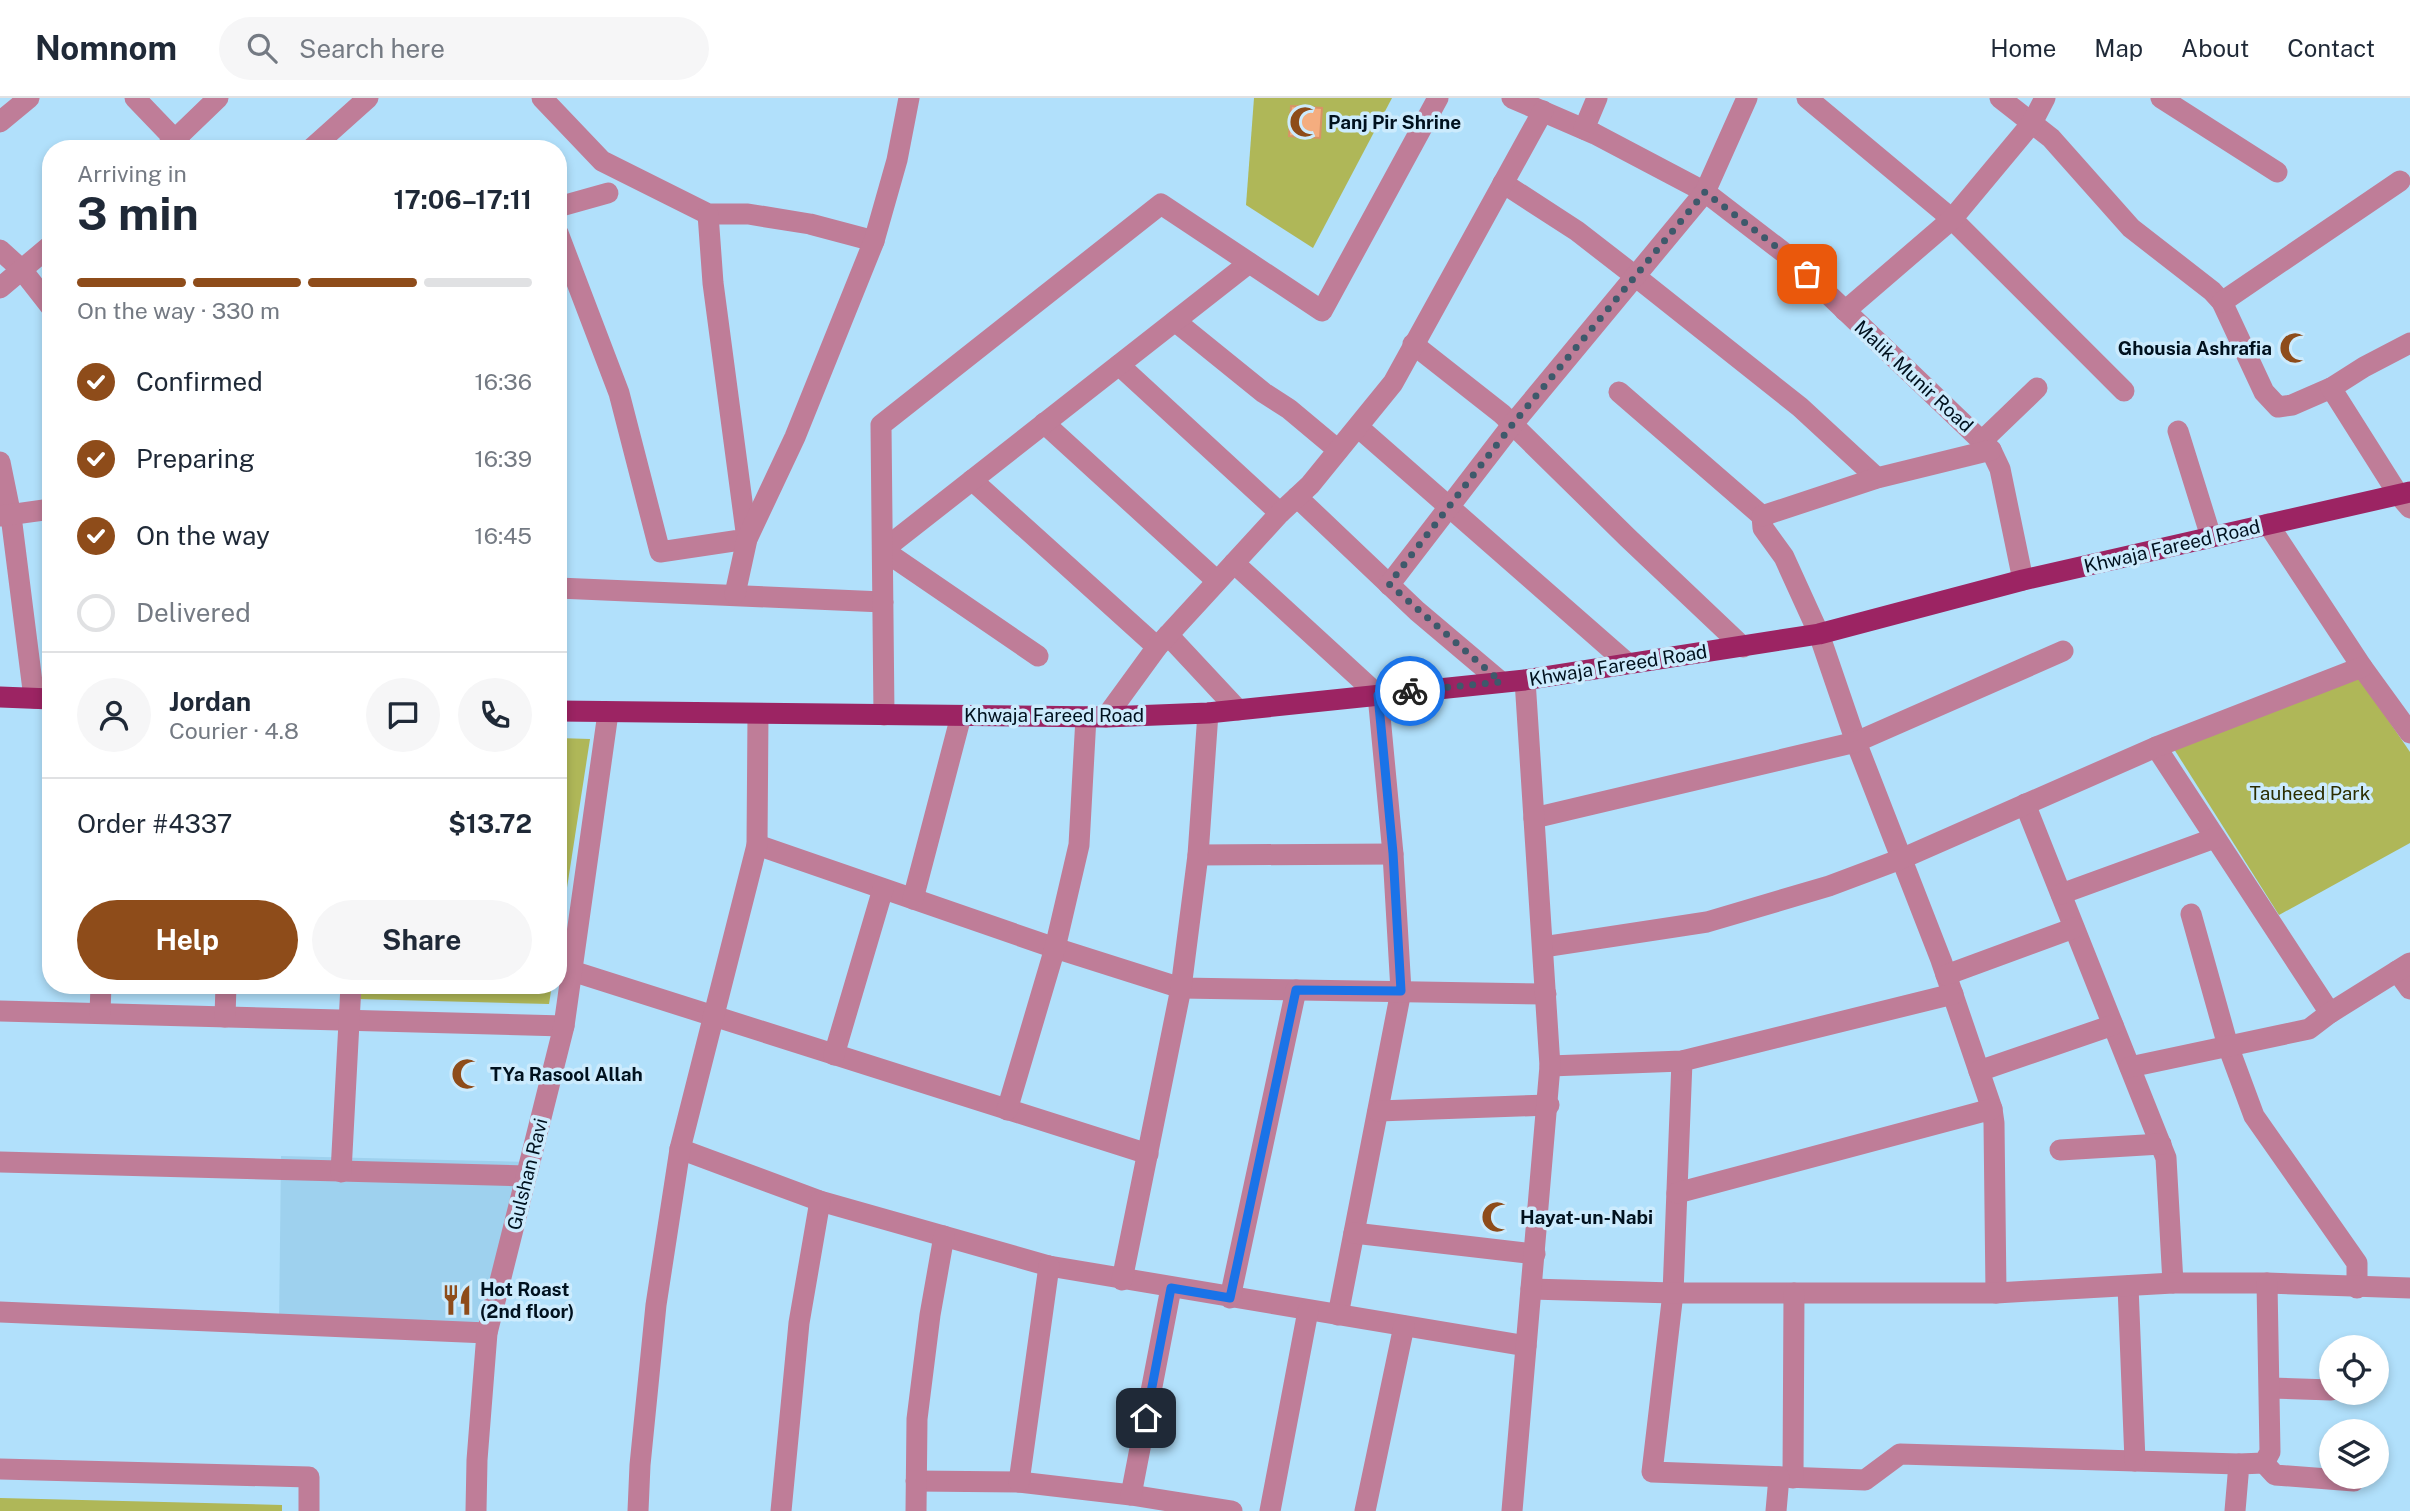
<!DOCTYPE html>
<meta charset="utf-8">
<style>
body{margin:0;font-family:"Public Sans",sans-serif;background:#f6f6f7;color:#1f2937;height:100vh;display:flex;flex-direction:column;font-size:26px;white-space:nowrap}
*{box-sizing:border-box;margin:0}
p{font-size:23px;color:#747a83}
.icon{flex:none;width:38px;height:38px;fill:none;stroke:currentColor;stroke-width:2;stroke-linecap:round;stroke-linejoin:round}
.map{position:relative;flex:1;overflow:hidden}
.side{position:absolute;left:42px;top:42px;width:525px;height:854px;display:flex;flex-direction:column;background:#fff;border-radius:28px;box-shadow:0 4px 10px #0003}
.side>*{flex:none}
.fabs{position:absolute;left:2319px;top:1237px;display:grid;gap:14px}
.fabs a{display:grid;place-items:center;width:70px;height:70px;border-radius:50%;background:#fff;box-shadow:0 4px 10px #0003;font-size:35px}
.pin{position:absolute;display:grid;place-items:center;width:60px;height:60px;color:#fff;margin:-30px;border-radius:14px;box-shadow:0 4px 10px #0006}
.courier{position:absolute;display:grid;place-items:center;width:70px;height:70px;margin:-35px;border:5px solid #1a73e8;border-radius:50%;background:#fff;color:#222;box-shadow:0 2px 9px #0007}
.overview em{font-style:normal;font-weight:700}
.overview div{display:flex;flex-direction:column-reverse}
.overview{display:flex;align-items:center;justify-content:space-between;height:119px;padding:0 35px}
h1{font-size:46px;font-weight:700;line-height:52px}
.bar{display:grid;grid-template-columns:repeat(4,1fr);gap:10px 7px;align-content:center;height:84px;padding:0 35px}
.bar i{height:9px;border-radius:5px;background:#e0e1e3}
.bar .on{background:#8e4c1a}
.bar p{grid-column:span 4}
.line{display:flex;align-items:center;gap:18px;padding:0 35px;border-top:2px solid #e0e1e3}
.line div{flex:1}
.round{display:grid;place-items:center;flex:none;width:74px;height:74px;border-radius:37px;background:#f6f6f7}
ol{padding:0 35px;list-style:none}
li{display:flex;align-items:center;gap:21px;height:77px}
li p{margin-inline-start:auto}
li .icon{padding:7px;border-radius:50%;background:#8e4c1a;color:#fff;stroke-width:4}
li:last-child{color:#747a83}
li i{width:38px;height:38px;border:4px solid #e0e1e3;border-radius:50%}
.action{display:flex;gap:14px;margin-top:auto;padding:14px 35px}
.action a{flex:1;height:80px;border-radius:42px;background:#8e4c1a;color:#fff;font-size:28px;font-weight:700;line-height:80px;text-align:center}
.action a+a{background:#f6f6f7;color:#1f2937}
header{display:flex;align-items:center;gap:42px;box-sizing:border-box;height:98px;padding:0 35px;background:#fff;border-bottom:2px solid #e0e1e3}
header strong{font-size:33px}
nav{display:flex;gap:38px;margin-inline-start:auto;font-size:24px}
.search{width:490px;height:63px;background:#f6f6f7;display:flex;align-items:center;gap:18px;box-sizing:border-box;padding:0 24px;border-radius:38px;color:#747a83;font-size:26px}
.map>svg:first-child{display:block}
</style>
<header>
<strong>Nomnom</strong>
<div class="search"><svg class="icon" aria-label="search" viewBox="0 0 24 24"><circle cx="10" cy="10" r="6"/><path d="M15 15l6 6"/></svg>Search here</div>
<nav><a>Home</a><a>Map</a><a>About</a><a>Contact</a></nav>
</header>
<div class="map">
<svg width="2410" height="1413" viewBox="0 0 2410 1413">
<rect width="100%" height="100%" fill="#b1e0fb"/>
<path fill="#9ed1ee" d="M281 1058 531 1064 487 1235 279 1226Z"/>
<g fill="#afb758">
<path d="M1254 0H1392L1313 150 1246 107Z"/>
<path d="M2359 579 2410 654V745L2279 817 2174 651Z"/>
<path d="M558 640 590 641 558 848Z"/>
<path d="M358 887H552L549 906 358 901Z"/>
<path d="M0 1400 282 1407V1413H0Z"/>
</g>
<path fill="#f4ad7f" stroke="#d89366" stroke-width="2" d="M1291 8 1322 10 1320 40 1289 38Z"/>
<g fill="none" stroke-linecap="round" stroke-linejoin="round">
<g stroke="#bf7d98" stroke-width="21">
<path d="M135 0 184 51"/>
<path d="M542 0 602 63 708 116H748L810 126 874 143"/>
<path d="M1512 0 1595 36 1705 94 1787 157 1991 352 2000 371 2023 482"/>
<path d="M1807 0 1952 121 2124 293"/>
<path d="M2000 0 2051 40 2131 130 2212 193 2222 204 2264 294 2278 309 2292 307 2331 290"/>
<path d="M2161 0 2277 74"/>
<path d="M0 24 29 0"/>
<path d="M1584 31 1597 0"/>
<path d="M165 51 218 0"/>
<path d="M311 51 368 0"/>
<path d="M1503 85 1577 133 1635 178 1800 309 1877 380"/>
<path d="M558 109 608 95"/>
<path d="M558 135 619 295 660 454 747 441 713 185 708 116"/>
<path d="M0 152 22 172 51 209"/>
<path d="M0 190 51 147"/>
<path d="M2222 204 2400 83"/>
<path d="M1845 213 1952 121 2032 25 2045 0"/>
<path d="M1175 223 1264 295 1289 311 1338 352"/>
<path d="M2410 245 2364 269 2331 290 2398 396 2410 410"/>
<path d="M1413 246 1502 316 1628 440 1743 549"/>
<path d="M1119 267 1280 415"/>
<path d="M1619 294 1762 418 1763 430 1784 459 1819 536 1856 644 1941 862 1992 1011 1994 1025 1996 1195"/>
<path d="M1044 325 1217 483"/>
<path d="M1358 329 1627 565"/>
<path d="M2178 333 2211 439"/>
<path d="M1983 342 2037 290"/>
<path d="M0 364 11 418 34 600"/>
<path d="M972 382 1157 549"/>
<path d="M1297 399 1417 513 1501 584"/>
<path d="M0 418 51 411"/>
<path d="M1762 418 1877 380 1991 352"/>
<path d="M2268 426 2362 569 2410 635"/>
<path d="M1234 465 1378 597 1393 756 1401 893 1338 1217"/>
<path d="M1389 487 1512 327 1705 94 1747 0"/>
<path d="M558 490 883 504"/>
<path d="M735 496 747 441 795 339 874 143 897 62 909 0"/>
<path d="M1168 537 1238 612"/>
<path d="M1038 558 883 452 1249 165"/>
<path d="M884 617 881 327 1161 106 1322 213 1438 0"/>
<path d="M1106 619 1157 549 1280 415 1310 387 1393 285 1543 13"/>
<path d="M2156 649 2330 915"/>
<path d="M2025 706 2166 1060 2173 1185"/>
<path d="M1534 720 1856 644 2063 553"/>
<path d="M757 747 1055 850 1181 890 1546 896"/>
<path d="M1198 757 1393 756"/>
<path d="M2061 796 2215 740"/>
<path d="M913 801 961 618"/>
<path d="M2191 816 2228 948 2254 1018 2357 1165V1190"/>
<path d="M1543 849 1707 824 1829 788 1901 761 2156 649 2362 569"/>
<path d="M572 873 1148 1056"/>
<path d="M2397 873 2410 891"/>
<path d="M1946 877 2074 830"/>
<path d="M0 913 564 928"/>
<path d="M100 915 101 887"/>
<path d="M225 919 226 887"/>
<path d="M834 957 883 791"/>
<path d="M1682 963 1673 1195 1652 1374 1865 1382 1900 1356 2239 1366"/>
<path d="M1550 968 1682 963 1953 896"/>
<path d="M2130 969 2309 931 2330 915 2410 865"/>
<path d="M1979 973 2113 927"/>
<path d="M1007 1012 1055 850 1079 747 1086 619"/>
<path d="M1378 1013 1549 1007"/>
<path d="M680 1051 820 1103 1049 1168 1526 1248"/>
<path d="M2060 1052 2161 1046"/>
<path d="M0 1064 526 1078"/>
<path d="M341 1074 351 887"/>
<path d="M1677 1095 1992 1011"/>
<path d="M1354 1135 1535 1156"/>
<path d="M1122 1182 1181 890 1198 757 1208 615"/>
<path d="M2128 1188 2135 1363"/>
<path d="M1531 1191 1673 1195H1996L2173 1185H2267L2410 1190"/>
<path d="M1230 1200 1296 892"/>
<path d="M0 1214 487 1235"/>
<path d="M2270 1290 2331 1292"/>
<path d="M2264 1365 2275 1377 2354 1383"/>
<path d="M0 1371 309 1379V1413"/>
<path d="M1793 1380 1794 1195"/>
<path d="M916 1383 1019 1384 1131 1397 1232 1413"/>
<path d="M1019 1384 1049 1168"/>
<path d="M1131 1397 1171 1190"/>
<path d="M476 1413 477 1362 487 1235 564 928 608 615"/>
<path d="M638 1413 640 1367 656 1207 680 1051 757 747 758 616"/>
<path d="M781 1413 799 1225 820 1103"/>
<path d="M916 1413 917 1321 930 1217 944 1138"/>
<path d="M1270 1413 1308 1213"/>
<path d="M1365 1413 1404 1228"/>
<path d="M1512 1413 1550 968 1525 582"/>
<path d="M1776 1413 1779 1379"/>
<path d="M2235 1413 2239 1366 2264 1365 2270 1354 2267 1185"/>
</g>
<g stroke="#9c2463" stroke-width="21">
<path d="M0 599 51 601"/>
<path d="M558 613 1106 619 1208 615 1525 582 1819 536 2023 482 2410 394"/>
</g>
</g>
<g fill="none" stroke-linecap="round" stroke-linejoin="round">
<path stroke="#3e596b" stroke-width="7" stroke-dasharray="0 12.6" d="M1410 593 1501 584 1389 486 1512 327 1705 94 1787 157 1807 176"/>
<path stroke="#1a73e8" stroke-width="9" d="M1146 1320 1171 1190 1230 1200 1296 892 1401 893 1393 755 1378 597 1410 593"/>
</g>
<defs>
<symbol id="mosque-bare" viewBox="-9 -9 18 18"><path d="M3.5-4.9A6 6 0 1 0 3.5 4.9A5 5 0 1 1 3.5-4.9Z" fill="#8e4c1a" stroke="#ccebfd" stroke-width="2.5" paint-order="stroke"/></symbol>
<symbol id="restaurant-bare" viewBox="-9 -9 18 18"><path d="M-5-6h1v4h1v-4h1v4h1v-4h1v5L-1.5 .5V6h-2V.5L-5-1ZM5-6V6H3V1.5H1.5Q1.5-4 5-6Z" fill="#8e4c1a" stroke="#ccebfd" stroke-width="2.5" paint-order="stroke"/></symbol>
</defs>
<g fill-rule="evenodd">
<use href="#mosque-bare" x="1283" y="2" width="44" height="44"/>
<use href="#mosque-bare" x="2273" y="228" width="44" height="44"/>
<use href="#mosque-bare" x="445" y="954" width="44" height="44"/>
<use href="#mosque-bare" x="1475" y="1097" width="44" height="44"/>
<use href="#restaurant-bare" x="435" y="1180" width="44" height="44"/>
</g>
<g text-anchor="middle" stroke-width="7" stroke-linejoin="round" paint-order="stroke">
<g font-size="19" font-weight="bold" fill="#00111e" stroke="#ccebfd" text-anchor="start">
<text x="1328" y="31">Panj Pir Shrine</text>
<text x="2272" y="257" text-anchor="end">Ghousia Ashrafia</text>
<text x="490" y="983">TYa Rasool Allah</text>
<text x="1520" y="1126">Hayat-un-Nabi</text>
<text x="480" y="1198">Hot Roast<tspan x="480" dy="22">(2nd floor)</tspan></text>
</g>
<g font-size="19" fill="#00111e" stroke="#ccebfd">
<text transform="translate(1914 278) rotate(43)" y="7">Malik Munir Road</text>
<text transform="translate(2172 448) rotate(-13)" y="7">Khwaja Fareed Road</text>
<text transform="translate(1618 567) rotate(-9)" y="7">Khwaja Fareed Road</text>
<text x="1054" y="624">Khwaja Fareed Road</text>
<text transform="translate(527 1076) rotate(-76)" y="7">Gulshan Ravi</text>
</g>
<g font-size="19" fill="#2b2d00" stroke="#ccebfd">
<text x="2310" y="702">Tauheed Park</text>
</g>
</g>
</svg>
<div class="fabs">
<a><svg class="icon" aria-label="locate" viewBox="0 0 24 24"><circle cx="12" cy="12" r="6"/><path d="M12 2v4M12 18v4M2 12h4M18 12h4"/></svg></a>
<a><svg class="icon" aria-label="layers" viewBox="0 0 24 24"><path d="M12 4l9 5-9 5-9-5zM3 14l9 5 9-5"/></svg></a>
</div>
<div class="pin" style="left:1807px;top:176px;background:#ea580c"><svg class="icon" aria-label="bag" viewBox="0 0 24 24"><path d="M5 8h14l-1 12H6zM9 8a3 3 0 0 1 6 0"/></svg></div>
<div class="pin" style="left:1146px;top:1320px;background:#1f2937"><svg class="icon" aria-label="home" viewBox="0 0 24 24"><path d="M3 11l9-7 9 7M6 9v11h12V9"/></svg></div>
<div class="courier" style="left:1410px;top:593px"><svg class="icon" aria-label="bike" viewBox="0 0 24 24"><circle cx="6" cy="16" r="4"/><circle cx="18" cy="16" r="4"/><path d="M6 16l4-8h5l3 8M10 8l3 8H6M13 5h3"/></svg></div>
<section class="side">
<div class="overview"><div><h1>3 min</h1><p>Arriving in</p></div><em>17:06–17:11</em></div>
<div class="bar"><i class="on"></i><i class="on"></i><i class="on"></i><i></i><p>On the way · 330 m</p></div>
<ol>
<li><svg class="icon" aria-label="check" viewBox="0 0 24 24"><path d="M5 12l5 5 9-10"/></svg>Confirmed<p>16:36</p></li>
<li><svg class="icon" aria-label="check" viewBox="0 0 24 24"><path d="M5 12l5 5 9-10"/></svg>Preparing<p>16:39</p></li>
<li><svg class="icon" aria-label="check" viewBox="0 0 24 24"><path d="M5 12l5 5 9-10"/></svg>On the way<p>16:45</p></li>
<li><i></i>Delivered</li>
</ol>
<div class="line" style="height:126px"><a class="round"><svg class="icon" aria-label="person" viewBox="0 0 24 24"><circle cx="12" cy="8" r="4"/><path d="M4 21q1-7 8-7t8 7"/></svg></a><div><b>Jordan</b><p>Courier · 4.8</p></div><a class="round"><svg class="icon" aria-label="chat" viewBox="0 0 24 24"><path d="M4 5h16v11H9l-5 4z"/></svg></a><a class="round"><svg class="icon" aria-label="phone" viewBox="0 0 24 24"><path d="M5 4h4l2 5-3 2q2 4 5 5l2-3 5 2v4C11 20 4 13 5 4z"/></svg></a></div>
<div class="line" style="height:91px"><div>Order #4337</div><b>$13.72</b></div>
<div class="action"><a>Help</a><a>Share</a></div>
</section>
</div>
